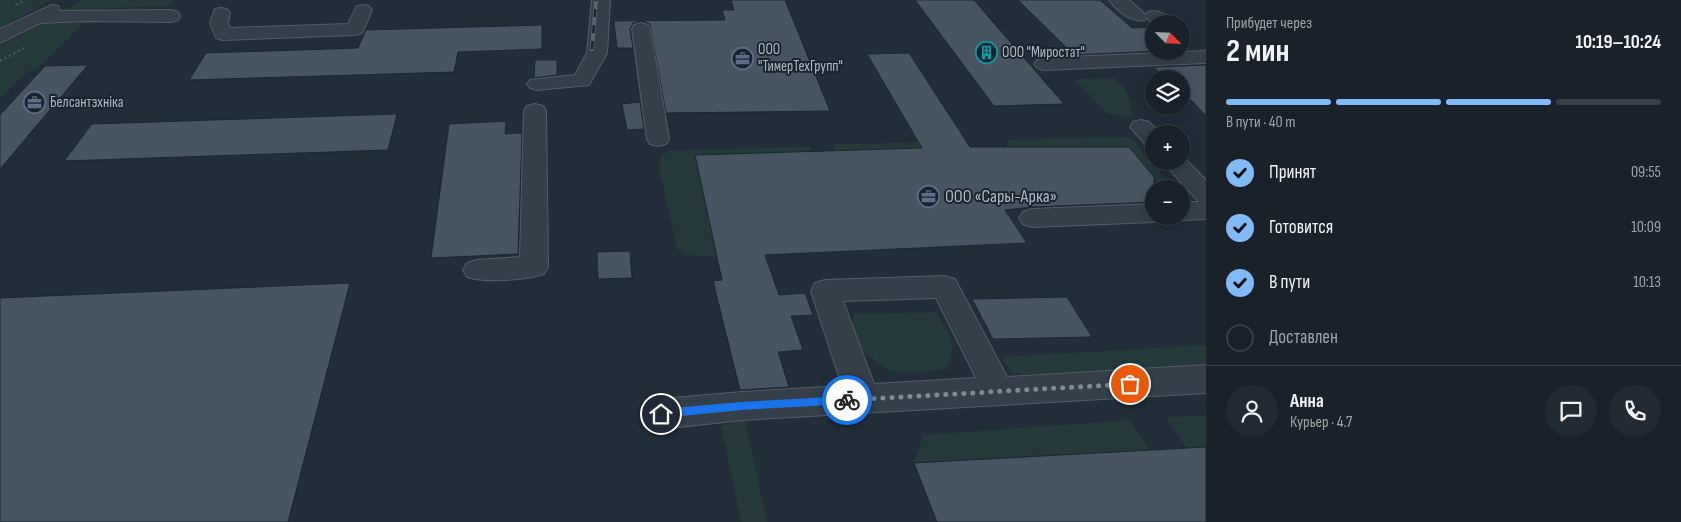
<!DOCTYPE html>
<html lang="ru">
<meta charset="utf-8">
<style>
body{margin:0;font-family:"Sofia Sans Condensed",sans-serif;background:#222a33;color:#f1f3f6;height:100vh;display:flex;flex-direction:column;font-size:19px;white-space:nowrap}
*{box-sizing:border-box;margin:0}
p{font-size:16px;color:#9fa4a9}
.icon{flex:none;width:28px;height:28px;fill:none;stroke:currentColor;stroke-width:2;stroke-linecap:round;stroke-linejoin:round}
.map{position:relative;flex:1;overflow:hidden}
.sheet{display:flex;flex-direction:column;background:#19222b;width:475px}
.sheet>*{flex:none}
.needle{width:32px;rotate:114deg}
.controls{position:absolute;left:1145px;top:15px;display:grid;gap:10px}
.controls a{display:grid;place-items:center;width:45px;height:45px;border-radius:50%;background:#19222b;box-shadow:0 2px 12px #0003,0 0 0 1px #373f47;font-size:25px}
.pin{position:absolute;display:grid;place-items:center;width:42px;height:42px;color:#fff;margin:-21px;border:2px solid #fff;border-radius:50%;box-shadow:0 1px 5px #0007}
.courier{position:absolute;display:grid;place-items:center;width:50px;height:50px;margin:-25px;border:4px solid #1a73e8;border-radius:50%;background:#fff;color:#222;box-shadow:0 1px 6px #0007}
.overview em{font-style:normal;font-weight:700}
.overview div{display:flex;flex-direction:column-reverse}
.overview{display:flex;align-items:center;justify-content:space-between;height:85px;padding:0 20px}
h1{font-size:32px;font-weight:700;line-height:38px}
.bar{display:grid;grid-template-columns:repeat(4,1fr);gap:8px 5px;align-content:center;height:60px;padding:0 20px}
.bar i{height:6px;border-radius:4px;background:#373f47}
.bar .current{background:#82baf8}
.bar p{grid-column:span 4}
.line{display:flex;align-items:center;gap:12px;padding:0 20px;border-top:1px solid #373f47}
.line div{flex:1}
.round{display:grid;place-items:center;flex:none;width:52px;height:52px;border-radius:26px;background:#222a33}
ol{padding:0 20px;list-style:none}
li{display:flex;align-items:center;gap:15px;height:55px}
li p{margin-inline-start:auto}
li .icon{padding:5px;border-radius:50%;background:#82baf8;color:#111;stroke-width:4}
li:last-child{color:#9fa4a9}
li i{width:28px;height:28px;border:2px solid #373f47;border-radius:50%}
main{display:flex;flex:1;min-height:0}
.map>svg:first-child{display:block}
</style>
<main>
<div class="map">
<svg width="1206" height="522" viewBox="0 0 1206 522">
<rect width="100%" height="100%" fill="#212d39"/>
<g fill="#23393a">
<path d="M0 0H51L0 28Z"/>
<path d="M81 0H172L167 6 99 9 39 66 25 74 0 98V46L43 23Z"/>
<path d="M1115 78C1128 92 1131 97 1132 117L1108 114 1074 79Z"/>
<path d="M1126 137 1134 141 1174 189H1163L1129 147 1007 146V140Z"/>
<path d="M944 142 948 148 834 151V144Z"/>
<path d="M811 147 813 152 695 155 717 257 685 255 677 249 659 167 661 155 672 150Z"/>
<path d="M935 312C951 335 958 342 946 369 929 371 906 376 889 370 880 366 858 349 854 340 850 332 852 322 854 314Z"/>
<path d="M1206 345V368L1052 376 1012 373 1001 357Z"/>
<path d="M1206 415V447L1187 448 1165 417Z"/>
<path d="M745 419 767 522H741L721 426Z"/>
<path d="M1129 420 1150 450 914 463 923 435Z"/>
</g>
<g fill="#475563" stroke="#1c2630">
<path d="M731 0H785L830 111 666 113 650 24 642 21 633 23 630 29 633 48H617L614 21 725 20 722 10H734Z"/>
<path d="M915 0H974L1064 104 994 106Z"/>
<path d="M1018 0H1100L1132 28 1154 27V51H1157L1074 55Z"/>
<path d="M542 25V49L458 52 454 72 189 80 206 53 358 48 366 30Z"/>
<path d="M909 53 970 147H1129L1154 177V202L1032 207 1005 210 1027 243 765 255 779 295 805 293 813 315 791 316 803 350 778 352 789 387 740 390 713 281 722 280 695 155 922 148 867 54Z"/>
<path d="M535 60H557V75L534 78Z"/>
<path d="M88 65 0 169V115L45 66Z"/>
<path d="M1206 65V116L1191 100 1181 101V79H1166L1154 67Z"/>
<path d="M640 102 644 129 627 130 622 104Z"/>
<path d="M397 114 388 150 64 161 92 124Z"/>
<path d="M506 121 505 134 522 133 518 254 431 258 449 124Z"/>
<path d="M630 251 632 278 598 279 597 252Z"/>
<path d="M350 283 288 522H0V298Z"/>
<path d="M1067 297 1092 337 993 339 972 299Z"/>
<path d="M1206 447V522H937L914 463Z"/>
</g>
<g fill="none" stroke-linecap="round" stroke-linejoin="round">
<defs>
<g id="minor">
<path d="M592 0H610L607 53 589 85 537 90 530 88 527 84 530 80 575 75 587 53Z"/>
<path d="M1109 0H1129L1146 15 1148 12C1160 9 1167 15 1173 24L1154 25 1146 17 1145 20C1131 23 1117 11 1109 0Z"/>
<path d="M52 5 58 6 60 11 171 10 178 12 180 16 178 20 171 22 85 21 40 23 0 43V29Z"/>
<path d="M363 5 369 6 372 10 362 33 355 35 223 40 216 38 210 23 215 9 221 8 227 9 230 13 228 23 230 28 348 24 357 6Z"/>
<path d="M641 23 648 25 650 29 669 139 666 144 658 146 650 144 647 139 632 29 634 25Z"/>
<path d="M1206 51V63L1044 70 1037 68 1034 64 1037 60 1044 58Z"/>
<path d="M535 104 543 106 546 111 548 267 544 274C525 280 486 283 467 277L463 270 467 263 477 260 520 257 524 111 527 106Z"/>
<path d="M1141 120 1149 122 1161 134H1154V147L1146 145 1130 127 1133 122Z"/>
<path d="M1181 155 1206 180V219L1181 220 1171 216H1181V202H1199L1162 161H1181Z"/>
<path d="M1154 204V216H1165L1163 219 1154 222 1032 227 1023 224 1019 218 1023 212 1032 209Z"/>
<path d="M945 276 955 279 1007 377 1206 365V393L742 420 661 429 649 424 644 414 649 404 661 399 742 392 842 386 811 291 815 283 825 280ZM936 298 976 378 874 384 843 301Z"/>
</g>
</defs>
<use href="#minor" stroke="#525d67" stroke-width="2"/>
<g stroke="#405657" stroke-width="2.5" stroke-dasharray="2.5 2.5" stroke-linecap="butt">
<path d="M16 5 25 0"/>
<path d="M0 61 24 48"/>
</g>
<use href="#minor" fill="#343f49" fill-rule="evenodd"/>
<defs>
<path id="rail" d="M592 49 596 0"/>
</defs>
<use href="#rail" stroke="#566370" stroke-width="4"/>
<use href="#rail" stroke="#1a242e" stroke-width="2.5" stroke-dasharray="8" stroke-linecap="butt"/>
</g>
<path fill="#1a73e8" d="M847 396 851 400 847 404 742 410 661 418 656 414 661 409 742 402Z"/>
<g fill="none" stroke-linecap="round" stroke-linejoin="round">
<path stroke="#7d8995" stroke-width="5" stroke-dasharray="0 9" d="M847 400 1130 384"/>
</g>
<defs>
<symbol id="building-ring" viewBox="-11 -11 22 22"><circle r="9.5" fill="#1a242e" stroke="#0f9aa8" stroke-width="1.5"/><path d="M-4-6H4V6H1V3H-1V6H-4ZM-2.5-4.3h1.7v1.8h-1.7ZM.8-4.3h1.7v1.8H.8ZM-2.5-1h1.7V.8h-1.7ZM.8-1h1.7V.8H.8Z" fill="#0f9aa8"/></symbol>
<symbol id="office-ring" viewBox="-11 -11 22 22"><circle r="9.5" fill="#1a242e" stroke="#5c6f8a" stroke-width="1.5"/><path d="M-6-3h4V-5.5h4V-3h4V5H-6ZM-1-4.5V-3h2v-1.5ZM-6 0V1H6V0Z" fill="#5c6f8a"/></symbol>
</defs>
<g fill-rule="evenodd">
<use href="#building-ring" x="974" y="40" width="25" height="25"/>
<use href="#office-ring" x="730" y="46" width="25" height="25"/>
<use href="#office-ring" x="22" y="90" width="25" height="25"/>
<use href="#office-ring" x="916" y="184" width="25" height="25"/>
</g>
<g text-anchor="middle" stroke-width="4" stroke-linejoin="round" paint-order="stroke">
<g font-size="15" fill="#afbac6" stroke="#1a242e" text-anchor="start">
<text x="758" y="54">ООО<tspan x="758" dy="17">"ТимерТехГрупп"</tspan></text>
<text x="1002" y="57">ООО "Миростат"</text>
<text x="50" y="107">Белсантэхніка</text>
</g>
<g font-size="18" fill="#afbac6" stroke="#1a242e" text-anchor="start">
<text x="945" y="202">ООО «Сары-Арка»</text>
</g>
</g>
</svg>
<div class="controls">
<a><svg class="needle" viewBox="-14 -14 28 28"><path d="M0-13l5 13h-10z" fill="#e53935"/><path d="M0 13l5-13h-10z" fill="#9fa4a9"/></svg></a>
<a><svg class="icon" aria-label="layers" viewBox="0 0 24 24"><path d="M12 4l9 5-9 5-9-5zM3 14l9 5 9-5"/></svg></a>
<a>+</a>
<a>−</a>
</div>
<div class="pin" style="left:1130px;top:384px;background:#ea580c"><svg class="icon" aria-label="bag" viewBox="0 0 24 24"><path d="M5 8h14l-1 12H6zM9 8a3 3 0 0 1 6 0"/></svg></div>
<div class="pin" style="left:661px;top:414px;background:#1f2937"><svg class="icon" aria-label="home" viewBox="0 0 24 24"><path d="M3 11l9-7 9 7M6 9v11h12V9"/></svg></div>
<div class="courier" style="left:847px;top:400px"><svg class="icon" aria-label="bike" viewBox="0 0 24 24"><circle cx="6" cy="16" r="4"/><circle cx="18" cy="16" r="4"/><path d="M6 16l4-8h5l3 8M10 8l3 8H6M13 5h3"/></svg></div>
</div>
<section class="sheet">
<div class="overview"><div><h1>2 мин</h1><p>Прибудет через</p></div><em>10:19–10:24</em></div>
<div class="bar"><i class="current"></i><i class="current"></i><i class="current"></i><i></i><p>В пути · 40 m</p></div>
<ol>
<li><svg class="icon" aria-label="check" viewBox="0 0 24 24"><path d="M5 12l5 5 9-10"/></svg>Принят<p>09:55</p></li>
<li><svg class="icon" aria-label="check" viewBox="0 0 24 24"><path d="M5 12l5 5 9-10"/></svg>Готовится<p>10:09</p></li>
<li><svg class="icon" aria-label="check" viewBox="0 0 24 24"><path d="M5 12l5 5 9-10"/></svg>В пути<p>10:13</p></li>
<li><i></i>Доставлен</li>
</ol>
<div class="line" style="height:90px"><a class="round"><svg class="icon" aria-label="person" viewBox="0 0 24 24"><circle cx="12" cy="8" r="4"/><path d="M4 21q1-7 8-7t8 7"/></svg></a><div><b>Анна</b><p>Курьер · 4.7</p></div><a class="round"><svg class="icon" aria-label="chat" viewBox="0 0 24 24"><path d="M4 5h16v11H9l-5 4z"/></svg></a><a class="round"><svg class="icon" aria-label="phone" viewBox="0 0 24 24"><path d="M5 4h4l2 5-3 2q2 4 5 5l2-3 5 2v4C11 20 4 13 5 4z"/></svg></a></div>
</section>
</main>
